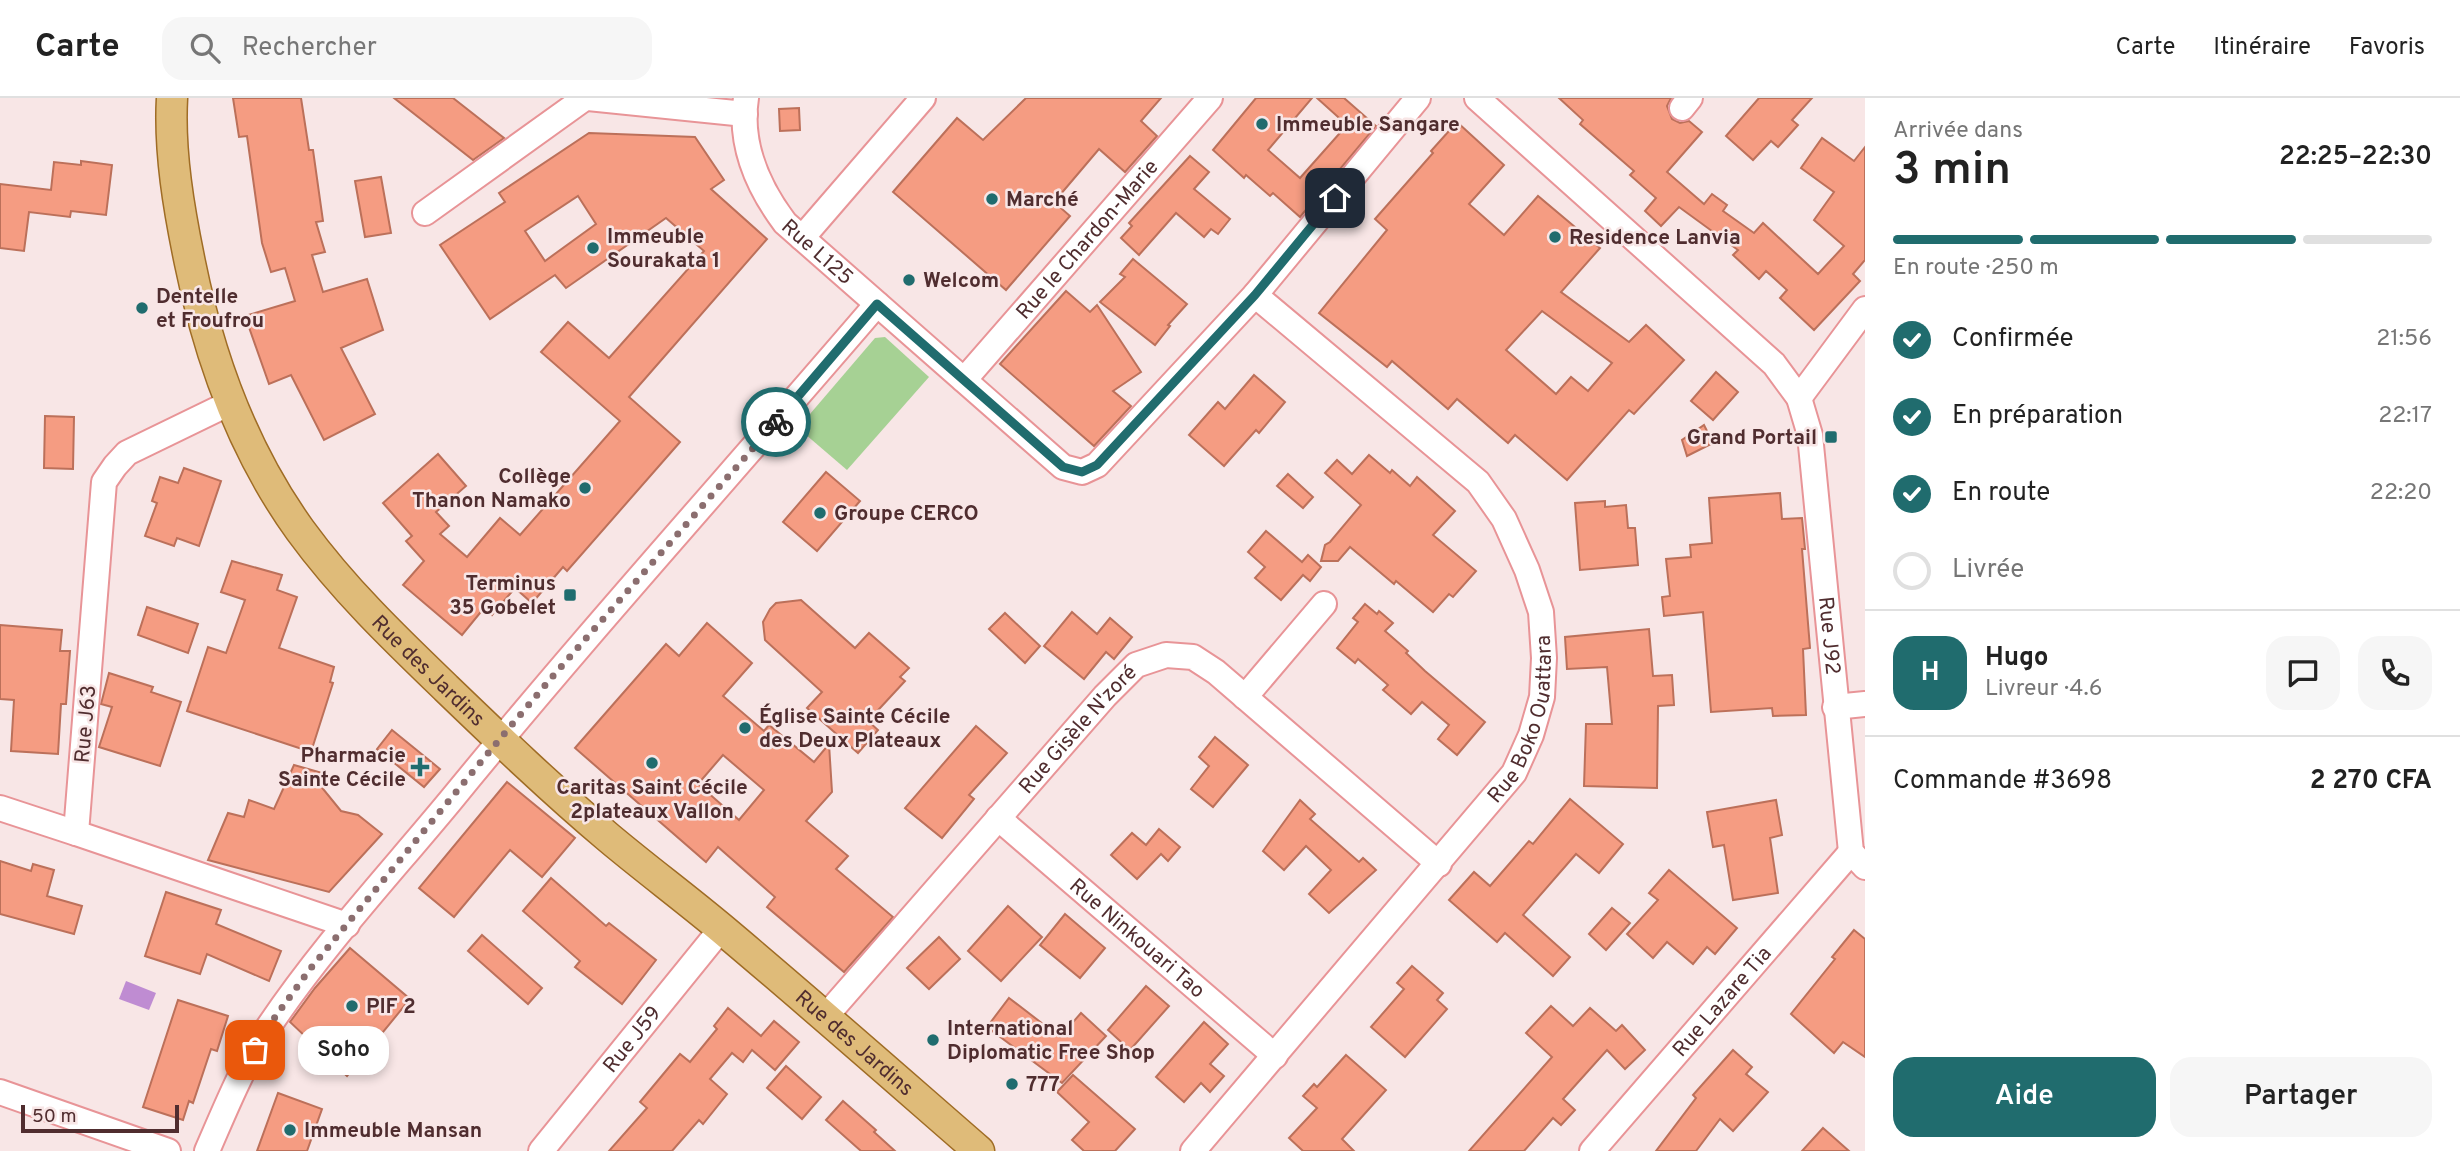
<!DOCTYPE html>
<html lang="fr">
<meta charset="utf-8">
<style>
body{margin:0;font-family:Overpass,sans-serif;background:#f6f6f6;color:#222;height:100vh;display:flex;flex-direction:column;font-size:26px;white-space:nowrap}
*{box-sizing:border-box;margin:0}
p{font-size:23px;color:#767676}
.icon{flex:none;width:38px;height:38px;fill:none;stroke:currentColor;stroke-width:2;stroke-linecap:round;stroke-linejoin:round}
.map{position:relative;flex:1;overflow:hidden}
.details{display:flex;flex-direction:column;background:#fff;width:595px}
.details>*{flex:none}
.scale{position:absolute;left:21px;bottom:18px;width:158px;box-sizing:border-box;padding-left:7px;border:4px solid #502d2f;border-top:0;font-size:19px;line-height:24px;white-space:nowrap;color:#502d2f;-webkit-text-stroke:5px #f8e6e6;paint-order:stroke}
.pin{position:absolute;display:grid;place-items:center;width:60px;height:60px;color:#fff;margin:-30px;border-radius:14px;box-shadow:0 4px 10px #0006}
.courier{position:absolute;display:grid;place-items:center;width:70px;height:70px;margin:-35px;border:5px solid #206c6e;border-radius:50%;background:#fff;color:#222;box-shadow:0 2px 9px #0007}
.bubble{position:absolute;height:49px;border-radius:21px;background:#fff;box-shadow:0 4px 10px #0003;font-size:23px;font-weight:600;line-height:49px;text-align:center}
.summary em{font-style:normal;font-weight:600}
.summary div{display:flex;flex-direction:column-reverse}
.summary{display:flex;align-items:center;justify-content:space-between;height:119px;padding:0 28px}
h1{font-size:46px;font-weight:600;line-height:52px}
.bar{display:grid;grid-template-columns:repeat(4,1fr);gap:10px 7px;align-content:center;height:84px;padding:0 28px}
.bar i{height:9px;border-radius:5px;background:#e0e0e0}
.bar .on{background:#206c6e}
.bar p{grid-column:span 4}
.line{display:flex;align-items:center;gap:18px;padding:0 28px;border-top:2px solid #e0e0e0}
.line div{flex:1}
.round{display:grid;place-items:center;flex:none;width:74px;height:74px;border-radius:21px;background:#f6f6f6}
ol{padding:0 28px;list-style:none}
li{display:flex;align-items:center;gap:21px;height:77px}
li p{margin-inline-start:auto}
li .icon{padding:7px;border-radius:50%;background:#206c6e;color:#fff;stroke-width:4}
li:last-child{color:#767676}
li i{width:38px;height:38px;border:4px solid #e0e0e0;border-radius:50%}
.button{display:flex;gap:14px;margin-top:auto;padding:14px 28px}
.button a{flex:1;height:80px;border-radius:21px;background:#206c6e;color:#fff;font-size:28px;font-weight:600;line-height:80px;text-align:center}
.button a+a{background:#f6f6f6;color:#222}
header{display:flex;align-items:center;gap:42px;box-sizing:border-box;height:98px;padding:0 35px;background:#fff;border-bottom:2px solid #e0e0e0}
header strong{font-size:33px}
nav{display:flex;gap:38px;margin-inline-start:auto;font-size:24px}
.search{width:490px;height:63px;background:#f6f6f6;display:flex;align-items:center;gap:18px;box-sizing:border-box;padding:0 24px;border-radius:21px;color:#767676;font-size:26px}
main{display:flex;flex:1;min-height:0}
.map>svg:first-child{display:block}
</style>
<header>
<strong>Carte</strong>
<div class="search"><svg class="icon" aria-label="search" viewBox="0 0 24 24"><circle cx="10" cy="10" r="6"/><path d="M15 15l6 6"/></svg>Rechercher</div>
<nav><a>Carte</a><a>Itinéraire</a><a>Favoris</a></nav>
</header>
<main>
<div class="map">
<svg width="1865" height="1053" viewBox="0 0 1865 1053">
<rect width="100%" height="100%" fill="#f8e6e6"/>
<path fill="#a6d194" d="M885 239 929 279 847 372 798 330 875 240Z"/>
<path fill="#bf8cd2" d="M126 883 156 895 149 912 119 901Z"/>
<g fill="#f59c82" stroke="#bc705a" stroke-width="2" fill-rule="evenodd">
<path d="M233 0H301L309 52H313L323 123 316 124 325 154 312 157 323 194 367 181 383 232 341 250 375 316 324 342 291 277 269 286 245 218 295 203 285 170 271 174 262 145 247 38 239 39Z"/>
<path d="M394 0H453L504 40 473 62Z"/>
<path d="M1026 0H1161L1141 23 1157 38 1125 74 1099 51 1054 104 1070 118 1006 192 893 94 957 20 983 42Z"/>
<path d="M1256 0H1312L1268 52 1300 80 1347 27 1317 0H1344L1376 28 1300 119 1273 95 1270 98 1246 77 1244 80 1213 52Z"/>
<path d="M1559 0H1671L1667 8 1672 21 1680 25 1689 23 1702 34 1667 74 1704 106 1712 96 1727 107 1723 113 1754 135 1763 125 1818 176 1844 148 1814 122 1834 94 1801 70 1822 40 1854 63 1865 49V162L1853 176 1860 183 1814 232 1780 200 1787 192 1766 173 1759 181 1733 157 1738 152 1679 109 1661 128 1645 113 1656 100 1630 77 1634 73 1580 26 1583 22Z"/>
<path d="M1759 0H1812L1792 22 1798 27 1778 49 1771 43 1753 62 1726 38Z"/>
<path d="M799 10 800 32 780 33 779 11Z"/>
<path d="M1457 24 1504 67 1469 106 1504 137 1538 98 1600 150 1561 194 1629 244 1646 227 1684 262 1634 316 1629 312 1567 382 1515 337 1508 345 1457 301 1448 311 1392 263 1387 269 1319 215 1387 132 1375 121 1433 55 1431 53ZM1542 213 1612 265 1588 293 1571 279 1556 296 1506 252Z"/>
<path d="M589 35 695 39 724 82 711 91 767 141 629 299 680 344 567 473 563 469 532 505 515 490 492 517 484 510 462 537 403 487 424 463 406 443 412 438 383 405 438 356 466 388 436 414 449 428 440 436 467 459 500 420 520 437 620 323 541 254 568 224 609 260 704 153 666 120 566 190 555 177 490 221 440 147 505 104 499 95ZM578 98 596 126 545 163 525 133Z"/>
<path d="M1190 58 1209 74 1194 91 1230 121 1218 136 1211 131 1204 139 1176 115 1139 157 1121 140 1132 128 1129 125Z"/>
<path d="M81 63 112 67 106 117 71 113 70 119 29 114 24 153 0 150V86L51 92 54 64 81 67Z"/>
<path d="M381 79 391 135 365 139 355 83Z"/>
<path d="M1133 161 1187 206 1168 227 1170 228 1155 247 1100 204 1125 179 1120 176Z"/>
<path d="M1066 193 1090 214 1097 207 1141 274 1113 293 1131 308 1094 348 1000 266Z"/>
<path d="M1716 274 1738 294 1713 322 1691 303Z"/>
<path d="M1254 277 1285 304 1259 335 1256 332 1224 368 1189 337 1218 304 1225 311Z"/>
<path d="M45 318 74 319 73 371 44 370Z"/>
<path d="M1704 327 1713 345 1687 358 1682 342Z"/>
<path d="M1369 357 1390 375 1392 372 1410 388 1417 379 1455 413 1433 437 1476 473 1453 499 1449 496 1433 514 1396 483 1394 486 1350 449 1338 463H1321L1325 447 1330 444 1361 407 1325 375 1337 362 1352 376Z"/>
<path d="M184 370 221 383 199 448 177 440 174 448 145 438 157 405 152 403 160 379 178 385Z"/>
<path d="M826 374 860 403 817 453 783 424Z"/>
<path d="M1288 376 1313 399 1303 410 1277 388Z"/>
<path d="M1780 395 1782 421 1802 420 1805 451H1802L1810 550 1803 551 1806 617 1773 618 1772 610 1711 614 1703 514 1664 518 1662 499 1670 498 1666 461 1691 459 1690 447 1712 445 1709 400Z"/>
<path d="M1605 403V409L1626 407 1628 430H1635L1638 467 1580 472 1575 405Z"/>
<path d="M1266 433 1302 464 1308 457 1321 469 1310 483 1303 477 1281 502 1255 480 1265 469 1248 454Z"/>
<path d="M232 463 282 477 277 492 297 499 279 550 334 569 330 584 333 585 311 654 187 613 208 549 226 555 245 502 221 494Z"/>
<path d="M801 502 855 550 869 535 909 570 900 579 905 583 868 623 878 632 858 655 807 610 822 594 765 542 763 524 770 511 776 505Z"/>
<path d="M1365 506 1377 516 1379 513 1393 525 1385 533 1408 553 1406 555 1425 573 1485 624 1457 657 1438 641 1449 627 1422 604 1411 616 1383 592 1388 587 1358 561 1355 565 1337 550 1358 524 1353 520Z"/>
<path d="M147 509 198 526 188 555 138 537Z"/>
<path d="M1072 514 1097 536 1110 520 1132 539 1114 561 1106 554 1084 581 1044 548Z"/>
<path d="M1005 515 1040 548 1025 565 989 531Z"/>
<path d="M707 525 752 565 723 598 764 633 769 627 814 664 829 646 832 694 806 723 848 758 836 771 893 819 844 874 767 809 775 799 718 749 706 764 575 650 666 546 679 558ZM723 657 764 692 739 722 698 686Z"/>
<path d="M0 527 62 532 60 553H70L66 606H61L58 656 11 653 14 602 0 601Z"/>
<path d="M1649 531 1653 578 1672 577 1674 607 1658 608 1657 690 1584 688 1586 626H1612L1607 569 1567 571 1565 539Z"/>
<path d="M109 575 153 589 151 594 181 604 160 668 99 649 112 609 101 606Z"/>
<path d="M976 628 1007 655 969 697 974 701 942 740 905 710Z"/>
<path d="M392 632 440 671 424 689 377 651Z"/>
<path d="M1215 639 1248 667 1213 709 1191 691 1209 668 1199 659Z"/>
<path d="M294 667 322 675 319 686 341 713 358 717 382 736 329 794 208 762 228 715 244 719 249 702 274 711Z"/>
<path d="M507 684 575 740 542 779 510 752 454 819 419 790Z"/>
<path d="M1570 701 1623 746 1599 775 1576 756 1523 817 1570 859 1553 878 1505 835 1497 844 1449 802 1474 774 1490 788 1529 743 1533 746Z"/>
<path d="M1300 702 1315 716 1310 721 1359 764 1363 760 1376 772 1329 815 1309 796 1331 772 1306 748 1284 772 1263 753Z"/>
<path d="M1776 702 1782 737 1770 740 1778 795 1733 802 1724 747 1713 749 1707 714Z"/>
<path d="M1159 731 1180 749 1168 763 1161 756 1137 781 1111 757 1132 735 1146 747Z"/>
<path d="M0 763 31 773 33 766 54 772 47 798 82 808 74 836 0 816Z"/>
<path d="M1669 772 1737 830 1715 856 1707 849 1693 866 1667 844 1653 860 1627 836 1658 802 1649 795Z"/>
<path d="M551 780 606 828 609 825 656 862 622 906 575 869 580 863 523 813Z"/>
<path d="M166 794 221 812 216 826 281 853 269 883 207 856 200 876 145 858Z"/>
<path d="M1008 808 1042 839 1001 883 968 853Z"/>
<path d="M1612 810 1630 825 1606 852 1589 836Z"/>
<path d="M1065 816 1105 850 1080 880 1040 847Z"/>
<path d="M1854 832 1865 841V959L1843 944 1834 955 1791 916 1835 861 1832 859Z"/>
<path d="M482 837 542 890 528 906 468 853Z"/>
<path d="M939 839 960 861 929 891 907 870Z"/>
<path d="M350 850 410 901 347 978 290 924 315 890Z"/>
<path d="M1412 868 1443 895 1437 902 1447 911 1405 959 1371 929 1404 891 1397 885Z"/>
<path d="M1146 888 1169 908 1130 952 1108 932Z"/>
<path d="M1009 900 1060 939 1081 915 1106 938 1062 985 987 929Z"/>
<path d="M178 902 228 918 217 953 211 951 193 1005 189 1003 183 1022 143 1009Z"/>
<path d="M1551 908 1573 928 1590 910 1616 933 1622 927 1645 952 1625 971 1607 952 1563 1001 1575 1012 1561 1027 1553 1020 1524 1053H1469L1552 959 1526 935Z"/>
<path d="M728 910 761 938 774 923 799 944 775 972 752 952 743 964 732 955 710 981 727 996 703 1026 699 1022 672 1053H609L647 1010 640 1004 680 956 690 964 717 931 714 928Z"/>
<path d="M1204 924 1228 946 1210 966 1224 978 1210 994 1201 985 1184 1004 1156 979Z"/>
<path d="M1733 952 1752 969 1746 976 1768 994 1733 1033 1720 1021 1696 1053H1656L1696 1000 1693 997Z"/>
<path d="M1346 957 1386 992 1342 1041 1354 1053H1303L1289 1040 1317 1010 1303 998 1314 986 1317 989Z"/>
<path d="M786 968 821 999 802 1021 767 990Z"/>
<path d="M1073 977 1135 1031 1115 1053H1084L1072 1042 1089 1024 1057 994Z"/>
<path d="M278 995 322 1011 307 1053H257Z"/>
<path d="M843 1003 876 1032 874 1034 895 1053H861L826 1022Z"/>
<path d="M1823 1030 1849 1053H1802Z"/>
</g>
<g fill="none" stroke-linecap="round" stroke-linejoin="round">
<defs>
<g id="minor">
<path d="M588 0 745 16"/>
<path id="s1" d="M746 0C739 46 758 89 785 125L1063 369 1082 374 1097 367 1255 197 1418 0"/>
<path id="s2" d="M1477 0 1774 266 1799 300 1810 337 1851 754 1865 769"/>
<path d="M1682 10 1690 0"/>
<path d="M425 115 585 0"/>
<path d="M802 140 923 0"/>
<path id="s3" d="M964 282 1210 0"/>
<path d="M1799 300 1865 211"/>
<path d="M232 304 127 355 115 368 104 384 76 735 347 827"/>
<path d="M1245 599 1324 506"/>
<path d="M1835 609 1865 606"/>
<path d="M0 710 76 735"/>
<path id="s4" d="M998 720 1275 958"/>
<path id="s5" d="M825 919 1105 598 1136 567 1166 557 1193 559 1216 574 1439 766"/>
<path d="M0 994 168 1053"/>
<path d="M207 1053C225 1012 242 969 267 931 321 850 389 777 451 702 589 533 735 372 877 206"/>
<path id="s6" d="M541 1053 721 831"/>
<path id="s7" d="M1193 1053 1514 675 1531 637 1542 599 1544 560 1541 514 1527 472 1504 421 1478 384 1255 197"/>
<path id="s8" d="M1592 1053 1851 754"/>
</g>
<g id="major">
<path id="s9" d="M172 0C169 54 179 112 190 165 209 259 244 354 300 432 343 491 394 540 446 590 499 641 552 692 609 740 646 771 685 800 722 831 809 904 894 979 979 1053"/>
</g>
</defs>
<use href="#minor" stroke="#e89497" stroke-width="28"/>
<use href="#major" stroke="#9f6c25" stroke-width="33"/>
<use href="#minor" stroke="#fff" stroke-width="24"/>
<use href="#major" stroke="#dfbb79" stroke-width="30"/>
</g>
<g fill="none" stroke-linecap="round" stroke-linejoin="round">
<path stroke="#8b6e6f" stroke-width="7" stroke-dasharray="0 12.6" d="M255 952 265 933 310 871 499 642 553 578 776 324"/>
<path stroke="#206c6e" stroke-width="9" d="M776 324 877 206 1063 369 1082 374 1097 367 1255 197 1335 100"/>
</g>
<g fill="#206c6e" stroke="#f8e6e6" stroke-width="2.5">
<circle cx="1262" cy="26" r="7"/>
<circle cx="992" cy="101" r="7"/>
<circle cx="1555" cy="139" r="7"/>
<circle cx="593" cy="150" r="7"/>
<circle cx="909" cy="182" r="7"/>
<circle cx="142" cy="210" r="7"/>
<rect x="1824" y="332" width="14" height="14" rx="3.5"/>
<circle cx="585" cy="390" r="7"/>
<circle cx="820" cy="415" r="7"/>
<rect x="563" y="490" width="14" height="14" rx="3.5"/>
<circle cx="745" cy="630" r="7"/>
<circle cx="652" cy="665" r="7"/>
<path d="M416.5 658.5h7v7h7v7h-7v7h-7v-7h-7v-7h7z"/>
<circle cx="352" cy="908" r="7"/>
<circle cx="933" cy="942" r="7"/>
<circle cx="1012" cy="986" r="7"/>
<circle cx="290" cy="1032" r="7"/>
</g>
<g text-anchor="middle" stroke-width="5" stroke-linejoin="round" paint-order="stroke">
<g font-size="21" font-weight="bold" fill="#502d2f" stroke="#f8e6e6" text-anchor="start">
<text x="1276" y="33">Immeuble Sangare</text>
<text x="1006" y="108">Marché</text>
<text x="607" y="145">Immeuble<tspan x="607" dy="24">Sourakata 1</tspan></text>
<text x="1569" y="146">Residence Lanvia</text>
<text x="923" y="189">Welcom</text>
<text x="156" y="205">Dentelle<tspan x="156" dy="24">et Froufrou</tspan></text>
<text x="1817" y="346" text-anchor="end">Grand Portail</text>
<text x="571" y="385" text-anchor="end">Collège<tspan x="571" dy="24">Thanon Namako</tspan></text>
<text x="834" y="422">Groupe CERCO</text>
<text x="556" y="492" text-anchor="end">Terminus<tspan x="556" dy="24">35 Gobelet</tspan></text>
<text x="759" y="625">Église Sainte Cécile<tspan x="759" dy="24">des Deux Plateaux</tspan></text>
<text x="406" y="664" text-anchor="end">Pharmacie<tspan x="406" dy="24">Sainte Cécile</tspan></text>
<text x="652" y="696" text-anchor="middle">Caritas Saint Cécile<tspan x="652" dy="24">2plateaux Vallon</tspan></text>
<text x="366" y="915">PIF 2</text>
<text x="947" y="937">International<tspan x="947" dy="24">Diplomatic Free Shop</tspan></text>
<text x="1026" y="993">777</text>
<text x="304" y="1039">Immeuble Mansan</text>
</g>
<g font-size="21" fill="#502d2f" stroke="#f8e6e6">
<text dy="7" stroke="none"><textPath href="#s3" startOffset="187">Rue le Chardon-Marie</textPath></text>
<text dy="7" stroke="none"><textPath href="#s1" startOffset="178">Rue L125</textPath></text>
<text dy="7" stroke="none"><textPath href="#s2" startOffset="681">Rue J92</textPath></text>
<text dy="7" stroke="none"><textPath href="#s9" startOffset="648">Rue des Jardins</textPath></text>
<text dy="7" stroke="none"><textPath href="#s7" startOffset="550">Rue Boko Ouattara</textPath></text>
<text transform="translate(85 626) rotate(-85)" y="7">Rue J63</text>
<text dy="7" stroke="none"><textPath href="#s5" startOffset="383">Rue Gisèle N'zoré</textPath></text>
<text dy="7" stroke="none"><textPath href="#s4" startOffset="184">Rue Ninkouari Tao</textPath></text>
<text dy="7" stroke="none"><textPath href="#s8" startOffset="198">Rue Lazare Tia</textPath></text>
<text dy="7" stroke="none"><textPath href="#s6" startOffset="144">Rue J59</textPath></text>
<text dy="7" stroke="none"><textPath href="#s9" startOffset="1214">Rue des Jardins</textPath></text>
</g>
</g>
</svg>
<div class="scale">50 m</div>
<div class="pin" style="left:255px;top:952px;background:#ea580c"><svg class="icon" aria-label="bag" viewBox="0 0 24 24"><path d="M5 8h14l-1 12H6zM9 8a3 3 0 0 1 6 0"/></svg></div>
<div class="pin" style="left:1335px;top:100px;background:#1f2937"><svg class="icon" aria-label="home" viewBox="0 0 24 24"><path d="M3 11l9-7 9 7M6 9v11h12V9"/></svg></div>
<div class="courier" style="left:776px;top:324px"><svg class="icon" aria-label="bike" viewBox="0 0 24 24"><circle cx="6" cy="16" r="4"/><circle cx="18" cy="16" r="4"/><path d="M6 16l4-8h5l3 8M10 8l3 8H6M13 5h3"/></svg></div>
<div class="bubble" style="left:298px;top:928px;width:91px">Soho</div>
</div>
<section class="details">
<div class="summary"><div><h1>3 min</h1><p>Arrivée dans</p></div><em>22:25–22:30</em></div>
<div class="bar"><i class="on"></i><i class="on"></i><i class="on"></i><i></i><p>En route · 250 m</p></div>
<ol>
<li><svg class="icon" aria-label="check" viewBox="0 0 24 24"><path d="M5 12l5 5 9-10"/></svg>Confirmée<p>21:56</p></li>
<li><svg class="icon" aria-label="check" viewBox="0 0 24 24"><path d="M5 12l5 5 9-10"/></svg>En préparation<p>22:17</p></li>
<li><svg class="icon" aria-label="check" viewBox="0 0 24 24"><path d="M5 12l5 5 9-10"/></svg>En route<p>22:20</p></li>
<li><i></i>Livrée</li>
</ol>
<div class="line" style="height:126px"><b class="round" style="background:#206c6e;color:#fff">H</b><div><b>Hugo</b><p>Livreur · 4.6</p></div><a class="round"><svg class="icon" aria-label="chat" viewBox="0 0 24 24"><path d="M4 5h16v11H9l-5 4z"/></svg></a><a class="round"><svg class="icon" aria-label="phone" viewBox="0 0 24 24"><path d="M5 4h4l2 5-3 2q2 4 5 5l2-3 5 2v4C11 20 4 13 5 4z"/></svg></a></div>
<div class="line" style="height:91px"><div>Commande #3698</div><b>2 270 CFA</b></div>
<div class="button"><a>Aide</a><a>Partager</a></div>
</section>
</main>
